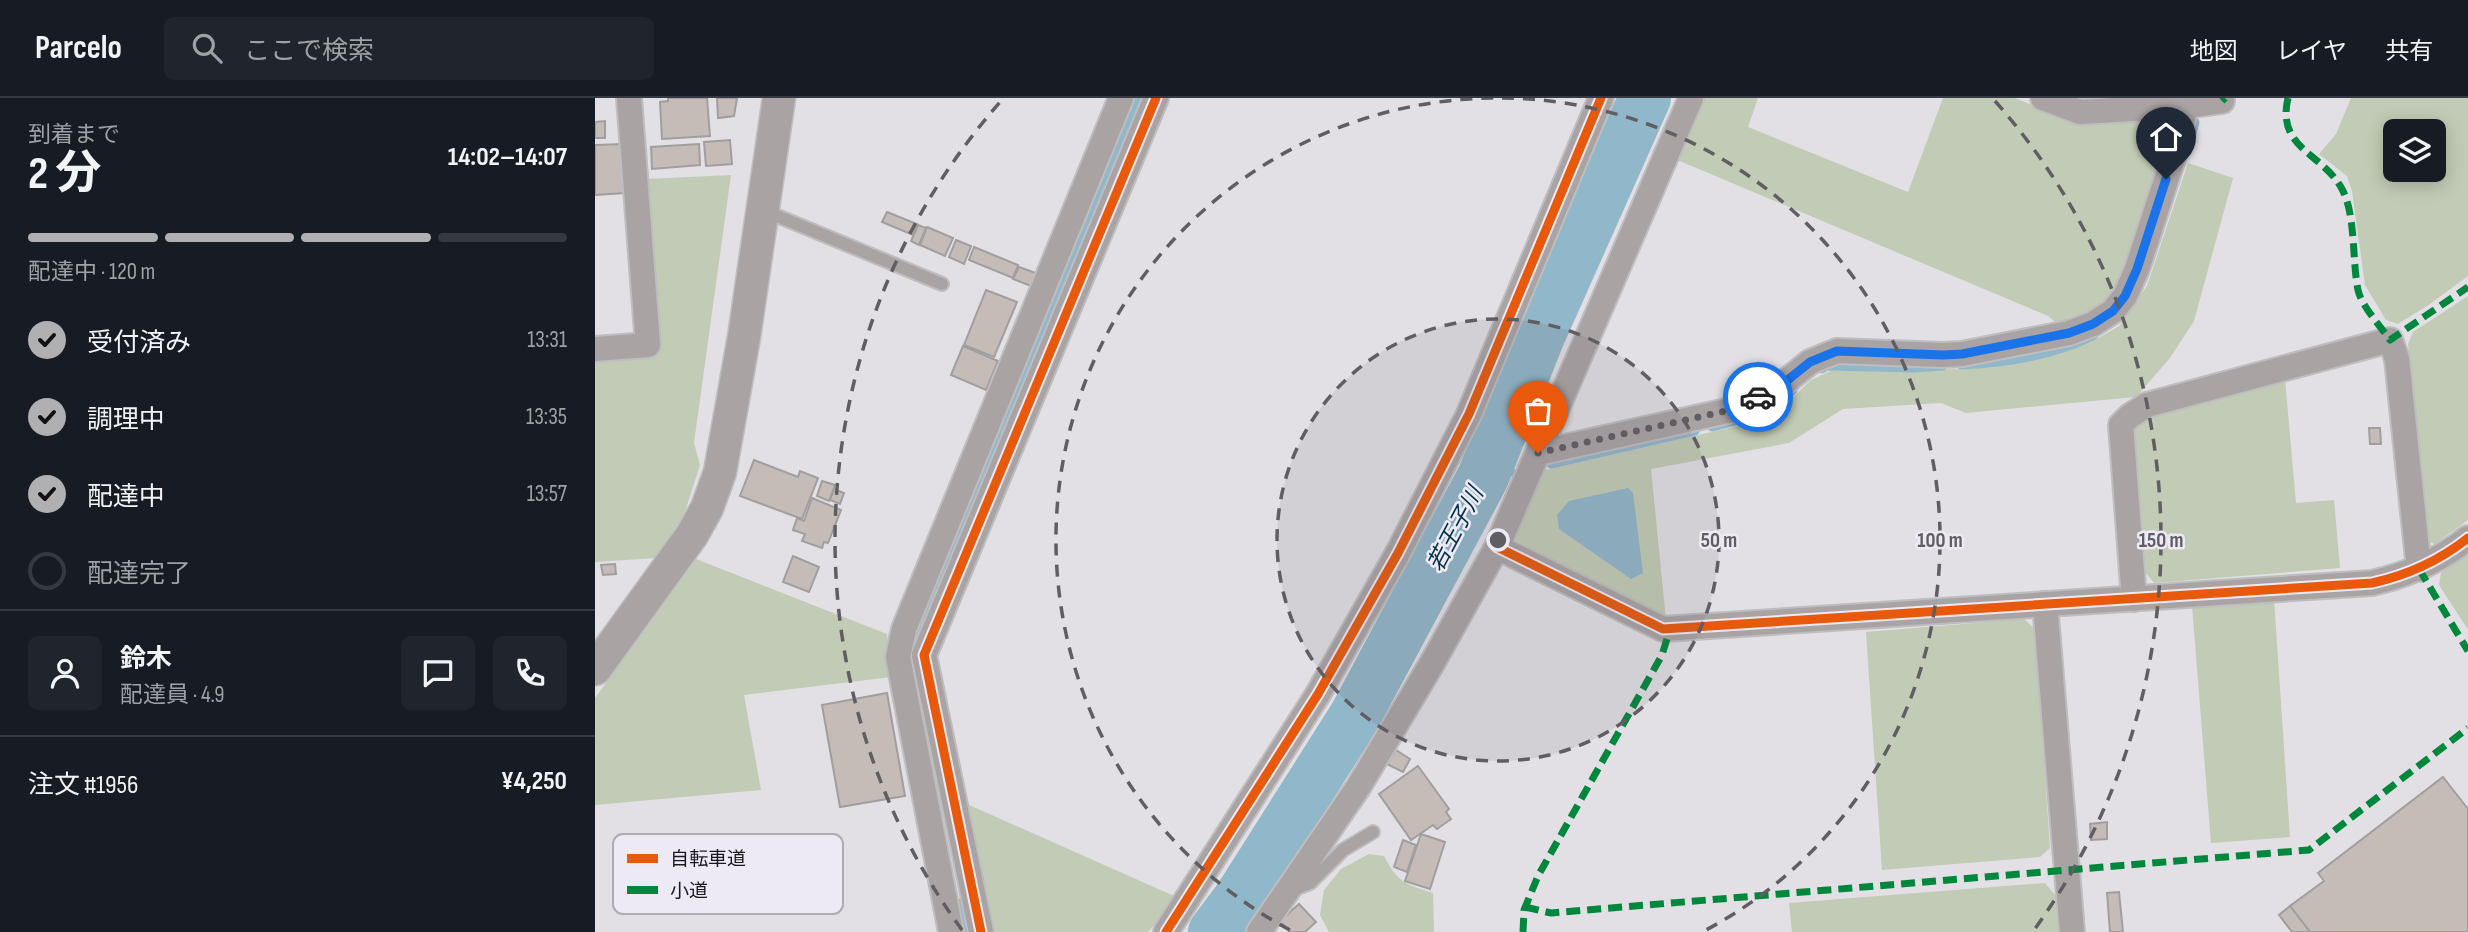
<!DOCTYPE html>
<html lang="ja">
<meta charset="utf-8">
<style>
body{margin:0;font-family:"Sofia Sans Condensed","Noto Sans JP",sans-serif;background:#20242c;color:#f1f3f6;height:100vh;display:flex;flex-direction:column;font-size:26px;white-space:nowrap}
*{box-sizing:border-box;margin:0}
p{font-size:23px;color:#9ea1a6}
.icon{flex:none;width:38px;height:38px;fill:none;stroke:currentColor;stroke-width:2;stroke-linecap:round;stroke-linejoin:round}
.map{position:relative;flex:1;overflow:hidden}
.side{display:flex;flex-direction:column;background:#171b24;width:595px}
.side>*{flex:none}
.tools{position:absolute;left:1788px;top:21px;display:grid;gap:14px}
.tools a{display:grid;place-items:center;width:63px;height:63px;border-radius:10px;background:#171b24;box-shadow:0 4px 18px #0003;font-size:35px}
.pin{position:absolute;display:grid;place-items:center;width:60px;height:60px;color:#fff;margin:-72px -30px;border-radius:50% 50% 50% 0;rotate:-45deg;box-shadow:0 0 7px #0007}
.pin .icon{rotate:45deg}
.courier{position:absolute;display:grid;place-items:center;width:70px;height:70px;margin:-35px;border:5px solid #1a73e8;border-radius:50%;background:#fff;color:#222;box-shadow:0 2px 9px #0007}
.head em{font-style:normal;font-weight:700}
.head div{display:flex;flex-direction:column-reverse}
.head{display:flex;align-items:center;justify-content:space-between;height:119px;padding:0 28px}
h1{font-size:46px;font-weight:700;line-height:52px}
.bar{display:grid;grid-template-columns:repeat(4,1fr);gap:10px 7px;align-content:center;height:84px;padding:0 28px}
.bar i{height:9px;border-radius:5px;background:#363941}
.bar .selected{background:#b0b0b3}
.bar p{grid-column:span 4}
.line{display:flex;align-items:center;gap:18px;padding:0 28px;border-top:2px solid #363941}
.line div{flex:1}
.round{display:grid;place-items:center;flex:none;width:74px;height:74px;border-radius:10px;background:#20242c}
ol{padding:0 28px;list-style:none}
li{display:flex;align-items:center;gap:21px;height:77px}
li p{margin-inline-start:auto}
li .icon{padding:7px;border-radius:50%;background:#b0b0b3;color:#111;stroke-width:4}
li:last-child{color:#9ea1a6}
li i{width:38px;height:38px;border:4px solid #363941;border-radius:50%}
header{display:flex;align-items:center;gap:42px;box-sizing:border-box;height:98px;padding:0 35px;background:#171b24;border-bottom:2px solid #363941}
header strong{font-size:33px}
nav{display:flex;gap:38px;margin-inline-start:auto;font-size:24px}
.search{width:490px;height:63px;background:#20242c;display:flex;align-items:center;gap:18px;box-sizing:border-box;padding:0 24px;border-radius:10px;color:#9ea1a6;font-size:26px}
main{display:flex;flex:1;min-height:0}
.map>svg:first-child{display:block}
</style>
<header>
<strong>Parcelo</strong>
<div class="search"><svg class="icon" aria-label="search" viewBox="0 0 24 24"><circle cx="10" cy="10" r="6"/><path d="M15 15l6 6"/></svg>ここで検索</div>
<nav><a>地図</a><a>レイヤ</a><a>共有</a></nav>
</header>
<main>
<section class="side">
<div class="head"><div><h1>2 分</h1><p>到着まで</p></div><em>14:02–14:07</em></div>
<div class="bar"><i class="selected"></i><i class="selected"></i><i class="selected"></i><i></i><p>配達中 · 120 m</p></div>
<ol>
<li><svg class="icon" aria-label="check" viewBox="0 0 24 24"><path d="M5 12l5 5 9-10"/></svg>受付済み<p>13:31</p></li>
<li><svg class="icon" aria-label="check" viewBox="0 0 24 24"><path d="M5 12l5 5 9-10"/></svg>調理中<p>13:35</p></li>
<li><svg class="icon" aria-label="check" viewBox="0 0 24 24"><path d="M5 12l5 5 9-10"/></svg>配達中<p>13:57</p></li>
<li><i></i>配達完了</li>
</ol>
<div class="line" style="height:126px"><a class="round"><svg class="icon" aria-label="person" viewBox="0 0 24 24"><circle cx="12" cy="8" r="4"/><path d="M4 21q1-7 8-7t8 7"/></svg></a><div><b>鈴木</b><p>配達員 · 4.9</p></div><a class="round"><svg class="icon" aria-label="chat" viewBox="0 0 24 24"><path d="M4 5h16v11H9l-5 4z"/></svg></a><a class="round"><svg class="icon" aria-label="phone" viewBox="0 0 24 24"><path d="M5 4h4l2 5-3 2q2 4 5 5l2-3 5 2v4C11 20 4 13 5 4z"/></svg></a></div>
<div class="line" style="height:91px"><div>注文 #1956</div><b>¥4,250</b></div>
</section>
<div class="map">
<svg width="1873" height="834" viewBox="0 0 1873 834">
<rect width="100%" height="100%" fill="#e2e0e5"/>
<g fill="#c2cbb5" fill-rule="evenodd">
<path d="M1106 0H1163L1153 29 1313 94 1348 0H1420L1477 24 1573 15 1579 27 1530 179 1506 213 1467 230 1453 218 1080 61Z"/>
<path d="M1756 0H1873V178L1835 206 1803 226 1791 222 1770 187 1757 93 1752 78 1724 56 1741 36ZM1801 33H1839V72H1801Z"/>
<path d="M1593 65 1638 80 1599 223 1575 260 1541 299 1371 315 1346 305 1248 311 1194 345 1056 371 1071 522 920 442V438L950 372 1147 327 1194 303 1216 282 1236 273 1375 271 1483 249 1507 238 1524 228 1552 188Z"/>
<path d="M136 77 99 345 105 367 89 417 61 460 0 464V260L65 255 51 81Z"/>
<path d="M1873 198V422L1840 446 1831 443 1813 246 1818 234Z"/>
<path d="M1690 281 1701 405 1739 402 1745 470 1559 485 1551 475 1539 329 1549 318Z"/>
<path d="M1873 454V530H1872L1844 487 1846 475Z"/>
<path d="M101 461 292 536 296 579 149 597 166 692 0 707V600Z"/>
<path d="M1679 501 1695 739 1616 745 1597 508Z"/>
<path d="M1429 521 1440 531 1455 750 1445 759 1287 772 1271 534Z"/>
<path d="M365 703 579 798 563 823 553 834H391Z"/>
<path d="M774 756 789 758C803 785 810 786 838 795L839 834H734L725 817 729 792 746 771Z"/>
<path d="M1450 785 1460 797 1463 834H1197L1194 805Z"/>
</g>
<path fill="#91b7ca" d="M1033 390 1038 395 1048 475 1036 481 964 431 962 417 974 403Z"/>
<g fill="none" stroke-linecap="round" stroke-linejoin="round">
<g stroke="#91b7ca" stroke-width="9">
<path d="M1592 53 1600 24"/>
<path d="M1366 267C1409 265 1459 257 1498 238"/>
<path d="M1227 271 1232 268 1318 270 1348 268"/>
<path d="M1117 329C1145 323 1177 312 1198 292"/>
<path d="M956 366 1100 333"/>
<path d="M888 379 916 374"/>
<path d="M316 548 543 0"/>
<path d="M363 805 369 834"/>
</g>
<path stroke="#91b7ca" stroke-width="52" d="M619 834 646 798 760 618 888 379 944 238 1050 0"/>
</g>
<g fill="#c5bcb8" stroke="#a19e9f" stroke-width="2">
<path d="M73 0H112L115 38 67 41 65 4 73 3Z"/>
<path d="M122 0H142L139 18 123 20Z"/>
<path d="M10 23V40H0V24Z"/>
<path d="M135 42 137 66 111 68 109 44Z"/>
<path d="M28 46 30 95 0 97V47Z"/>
<path d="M104 46 105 67 57 71 56 49Z"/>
<path d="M292 114 322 126 318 137 287 124Z"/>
<path d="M323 127 331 130 324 147 316 143Z"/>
<path d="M332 129 358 140 350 158 325 147Z"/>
<path d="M361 142 376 148 369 166 354 159Z"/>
<path d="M379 149 423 167 418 180 374 162Z"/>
<path d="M424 169 441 175 436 188 418 181Z"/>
<path d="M391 192 422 204 399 259 369 247Z"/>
<path d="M368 248 403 263 391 292 356 277Z"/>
<path d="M1774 330H1785L1786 346H1775Z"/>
<path d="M159 362 203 379 205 373 223 380 207 421 145 398Z"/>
<path d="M227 383 240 387 234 403 222 398Z"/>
<path d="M239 391 249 395 245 406 235 402Z"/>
<path d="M217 400 246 412 233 445 229 444 227 450 207 443 210 436 198 432 202 420 209 423Z"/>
<path d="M198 458 224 469 214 494 188 484Z"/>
<path d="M20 466 21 476 8 477 6 467Z"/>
<path d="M292 595 310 698 245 709 227 607Z"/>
<path d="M801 652 815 661 808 674 792 666Z"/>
<path d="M823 668 854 711 851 714 856 721 842 731 838 727 816 742 784 696Z"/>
<path d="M1848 679 1873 711V834H1715L1695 808 1729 783 1723 775Z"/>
<path d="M1512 724V741L1496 742 1495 726Z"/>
<path d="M826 736 850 744 835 791 810 783Z"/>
<path d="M808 742 821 747 812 774 799 769Z"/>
<path d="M1524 794 1528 834H1515L1512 795Z"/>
<path d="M704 806 721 824 710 834H695L685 823Z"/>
<path d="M1695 808 1715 834H1697L1684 817Z"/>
</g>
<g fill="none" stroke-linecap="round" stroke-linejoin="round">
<defs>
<g id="service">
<path d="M170 113 347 186"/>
<path d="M697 792 715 785 748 752 778 734"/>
</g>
<g id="minor">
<path d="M1448 0 1485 14 1591 8 1627 3"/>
<path d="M0 251 53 247 34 0"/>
<path d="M943 355 1141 311 1184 289 1215 264 1242 253 1348 257 1367 256 1474 235 1498 226 1518 213 1530 198 1542 171 1578 61 1593 0"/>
<path d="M902 449 1068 531 1777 485C1813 477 1844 463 1873 440"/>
<path d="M1539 501 1526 327 1535 318 1552 307 1795 242 1802 261 1824 471"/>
<path d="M1450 506 1477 834"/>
<path d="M356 834 303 559 309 531 526 0"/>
<path d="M386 834 329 557 561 0"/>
<path d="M571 834 723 596 803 455 874 316 1006 0"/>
<path d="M664 834 764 688 839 562 902 449 1096 0"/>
</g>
<path id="tertiary" d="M0 571 97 437 112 410 125 374 149 239 184 0"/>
</defs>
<use href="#service" stroke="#bebdc0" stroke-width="16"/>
<use href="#minor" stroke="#bebdc0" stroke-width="28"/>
<use href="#tertiary" stroke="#bebdc0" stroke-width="35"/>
<use href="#service" stroke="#aaa3a4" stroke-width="12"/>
<use href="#minor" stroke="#aaa3a4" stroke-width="24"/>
<use href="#tertiary" stroke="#aaa3a4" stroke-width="32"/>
<g stroke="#00873e" stroke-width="7" stroke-dasharray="14 7" stroke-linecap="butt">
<path d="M1693 0C1681 51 1728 55 1747 91 1761 117 1757 163 1763 192 1766 207 1786 229 1795 242L1873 189"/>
<path d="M1627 3 1630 0"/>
<path d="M1824 471 1873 553"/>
<path d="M930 809 956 815 1714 752 1873 630"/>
<path d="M928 834 929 812 943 778 1067 557 1075 531"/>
</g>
<defs>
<g id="cycleway">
<path d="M902 449 1068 531 1777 485C1813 477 1844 463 1873 440"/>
<path d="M386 834 329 557 561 0"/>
<path d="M571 834 723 596 803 455 874 316 1006 0"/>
</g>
</defs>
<use href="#cycleway" stroke="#eeeaf5" stroke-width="13"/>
<use href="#cycleway" stroke="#e8590c" stroke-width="9"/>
</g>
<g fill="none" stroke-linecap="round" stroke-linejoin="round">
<path stroke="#605e62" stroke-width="7" stroke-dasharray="0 12.6" d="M943 355 1140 311 1163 299"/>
<path stroke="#1a73e8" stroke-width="9" d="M1163 299 1184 289 1215 264 1242 253 1348 257 1367 256 1474 235 1498 226 1518 213 1530 198 1542 171 1571 81"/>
</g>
<circle cx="903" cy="442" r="221" fill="#605e62" fill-opacity=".12"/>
<g fill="none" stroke="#605e62" stroke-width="3.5" stroke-dasharray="12 9">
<circle cx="903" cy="442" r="221"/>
<path d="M695 832A442 442 0 0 1 899 0M907 0A442 442 0 0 1 1111 832"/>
<path d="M367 832A663 663 0 0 1 406 3M1400 3A663 663 0 0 1 1439 832"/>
</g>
<g text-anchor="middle" stroke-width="5" stroke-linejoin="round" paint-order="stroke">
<g font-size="23" font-style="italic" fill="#034" stroke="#eeeaf5">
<text transform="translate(860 431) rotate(-62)" y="8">若王子川</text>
</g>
</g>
<rect x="18" y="736" width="230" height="80" rx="10" fill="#eeeaf5" stroke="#aeabb4" stroke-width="2"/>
<rect x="32" y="756" width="31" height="9" fill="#e8590c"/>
<rect x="32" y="788" width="31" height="8" fill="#00873e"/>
<g font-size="19" fill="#1a181c">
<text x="75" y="767">自転車道</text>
<text x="75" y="799">小道</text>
</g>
<circle cx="903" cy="442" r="10" fill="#605e62" stroke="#eeeaf5" stroke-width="3.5"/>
<g font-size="21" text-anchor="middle" font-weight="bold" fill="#605e62" stroke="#eeeaf5" stroke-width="5" stroke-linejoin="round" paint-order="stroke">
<text x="1124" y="449">50 m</text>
<text x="1345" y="449">100 m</text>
<text x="1566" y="449">150 m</text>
</g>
</svg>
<div class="tools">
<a><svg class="icon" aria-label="layers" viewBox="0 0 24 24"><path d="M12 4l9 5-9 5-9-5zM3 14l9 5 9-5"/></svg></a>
</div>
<div class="pin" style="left:943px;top:355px;background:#ea580c"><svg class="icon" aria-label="bag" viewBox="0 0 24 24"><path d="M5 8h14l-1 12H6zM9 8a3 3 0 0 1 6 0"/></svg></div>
<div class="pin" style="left:1571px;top:81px;background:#1f2937"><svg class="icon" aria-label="home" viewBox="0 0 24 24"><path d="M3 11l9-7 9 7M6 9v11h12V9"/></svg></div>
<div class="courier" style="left:1163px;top:299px"><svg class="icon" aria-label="car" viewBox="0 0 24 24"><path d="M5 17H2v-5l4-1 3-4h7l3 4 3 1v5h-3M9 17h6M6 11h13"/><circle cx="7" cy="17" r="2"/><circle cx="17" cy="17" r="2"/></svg></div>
</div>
</main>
